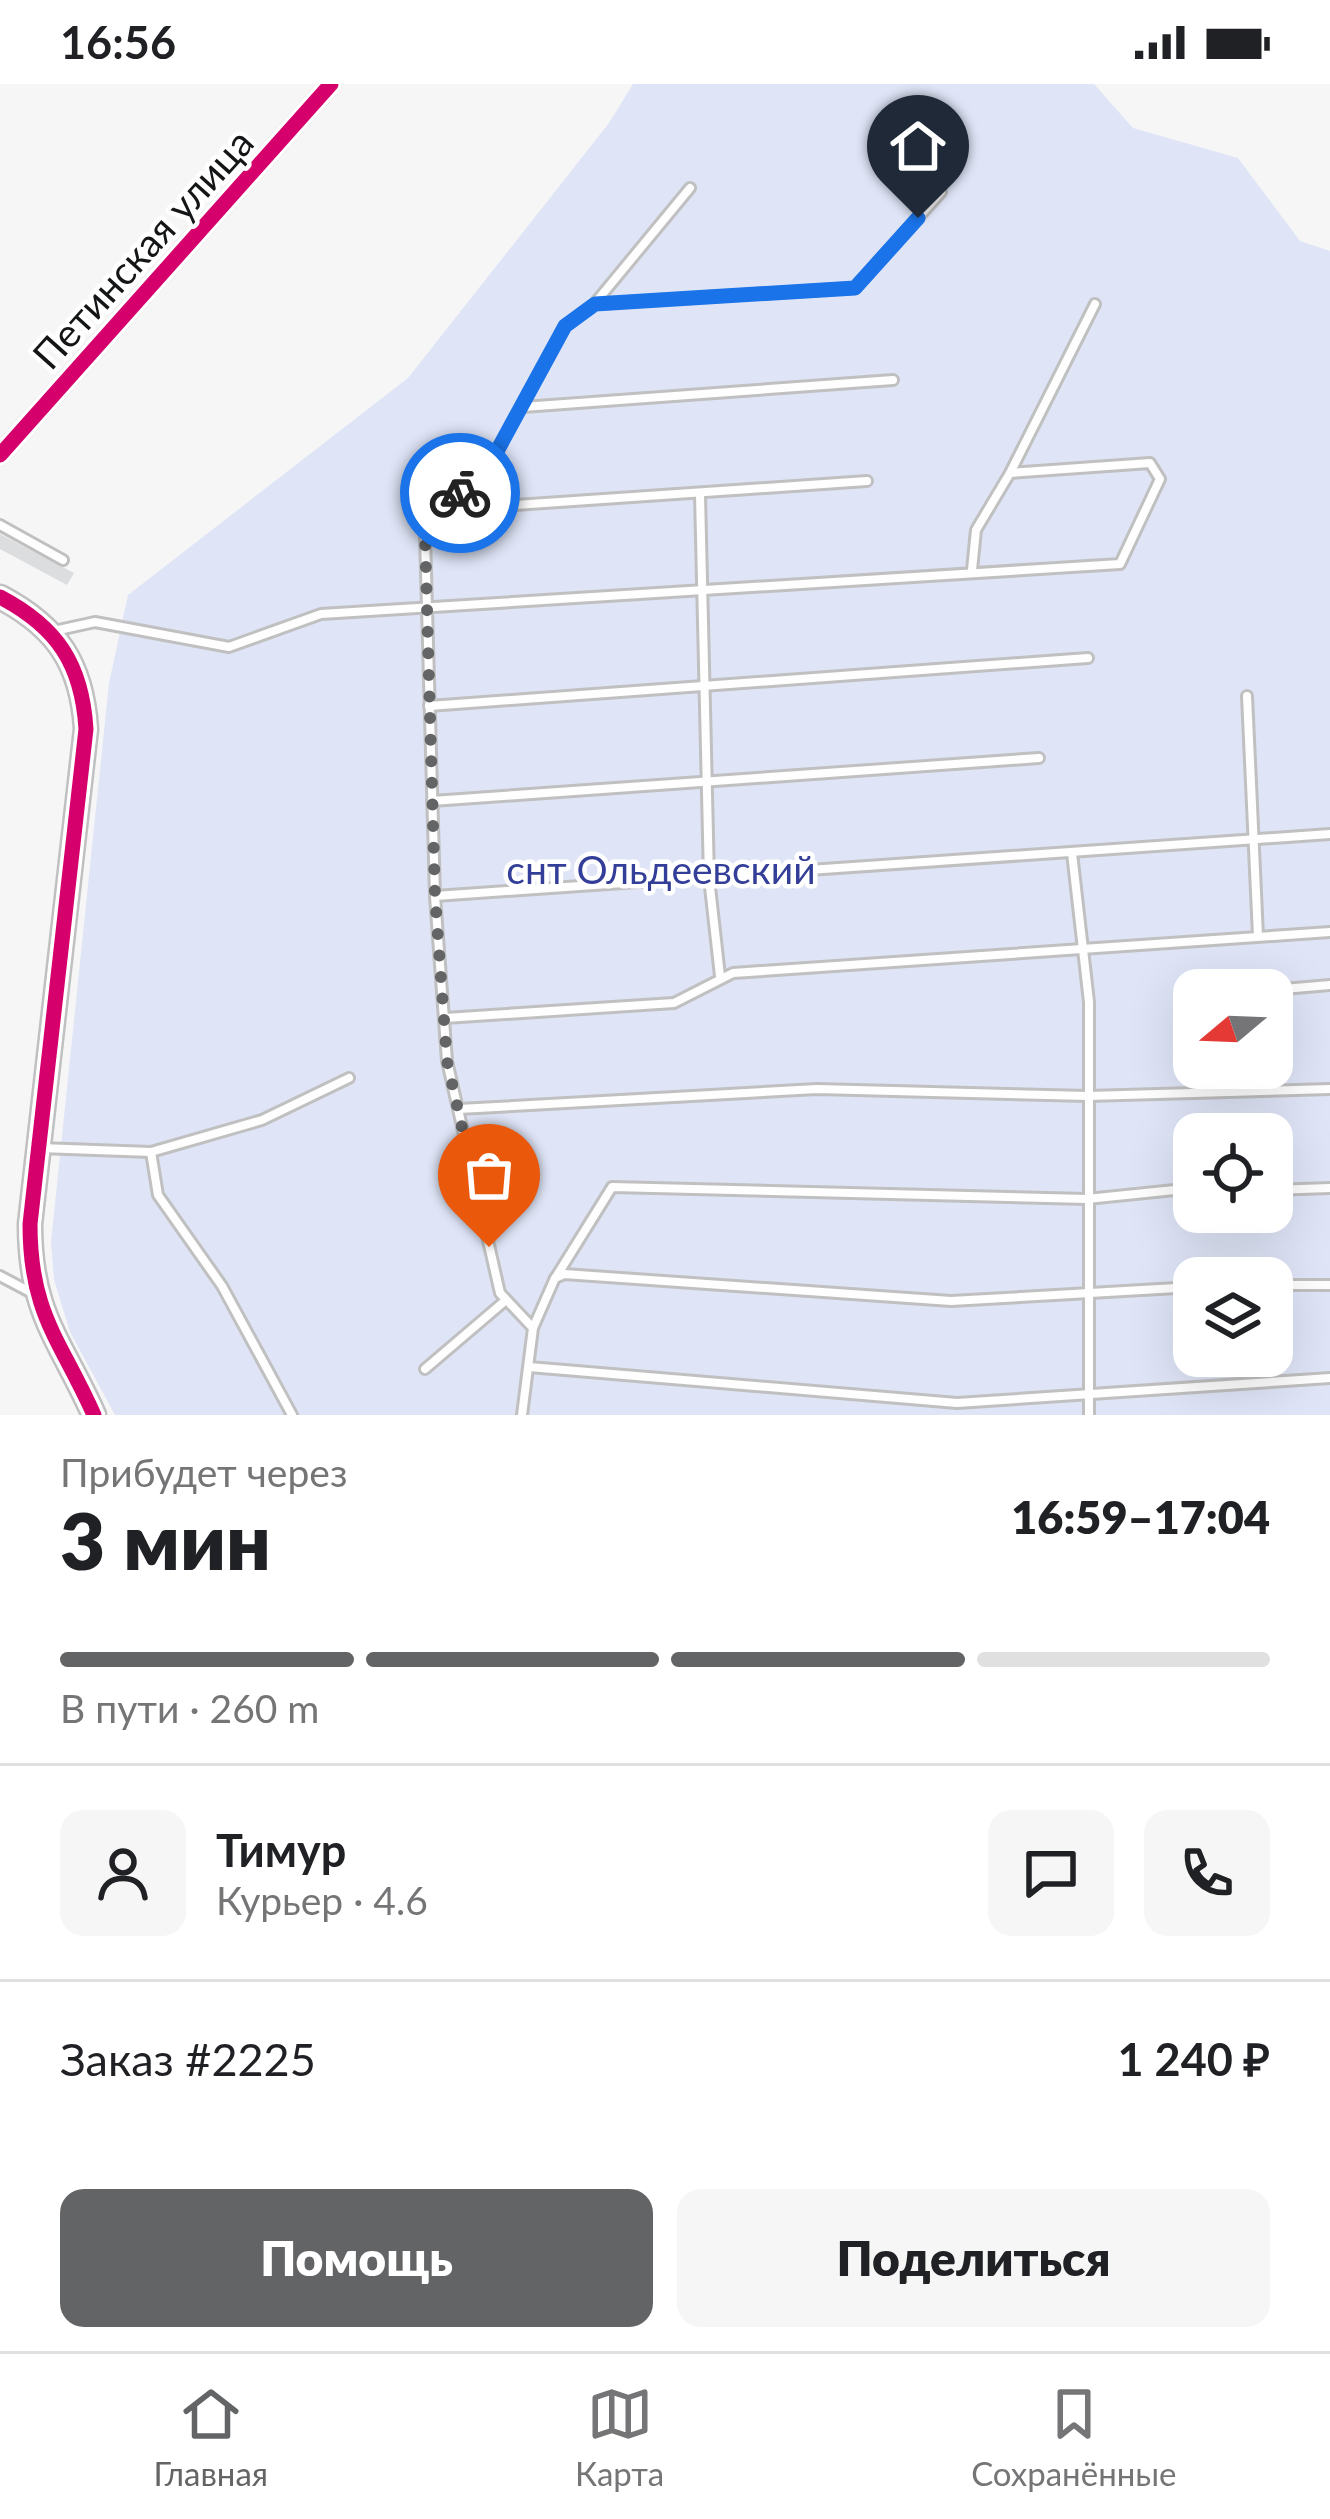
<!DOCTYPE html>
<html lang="ru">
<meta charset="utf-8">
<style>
body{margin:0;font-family:Lato,sans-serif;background:#f6f6f6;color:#202124;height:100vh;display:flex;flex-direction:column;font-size:45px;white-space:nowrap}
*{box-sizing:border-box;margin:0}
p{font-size:39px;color:#757577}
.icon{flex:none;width:66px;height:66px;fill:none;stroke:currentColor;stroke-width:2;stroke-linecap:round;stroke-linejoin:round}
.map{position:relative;height:1331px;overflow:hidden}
.sheet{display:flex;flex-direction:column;background:#fff;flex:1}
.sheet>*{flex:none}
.needle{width:78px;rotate:251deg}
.controls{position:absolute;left:1173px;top:885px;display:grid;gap:24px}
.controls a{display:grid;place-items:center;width:120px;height:120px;border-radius:24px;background:#fff;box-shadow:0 12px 48px #0002;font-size:60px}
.pin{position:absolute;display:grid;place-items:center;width:102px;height:102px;color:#fff;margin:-123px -51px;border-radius:50% 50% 50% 0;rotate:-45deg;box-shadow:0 0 12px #0007}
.pin .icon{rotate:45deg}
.courier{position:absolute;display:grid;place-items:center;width:120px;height:120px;margin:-60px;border:9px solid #1a73e8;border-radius:50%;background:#fff;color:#222;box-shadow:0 3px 15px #0007}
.overview em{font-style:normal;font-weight:800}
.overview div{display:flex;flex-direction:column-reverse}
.overview{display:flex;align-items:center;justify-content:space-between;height:204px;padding:0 60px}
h1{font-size:78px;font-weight:800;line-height:90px}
.bar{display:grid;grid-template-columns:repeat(4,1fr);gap:18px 12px;align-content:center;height:144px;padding:0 60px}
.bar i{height:15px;border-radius:9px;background:#e0e0e0}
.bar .selected{background:#636465}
.bar p{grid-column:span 4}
.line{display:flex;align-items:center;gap:30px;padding:0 60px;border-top:3px solid #e0e0e0}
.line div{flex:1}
.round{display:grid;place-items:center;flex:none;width:126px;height:126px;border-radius:24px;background:#f6f6f6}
.primary-button{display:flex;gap:24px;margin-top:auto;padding:24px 60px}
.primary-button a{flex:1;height:138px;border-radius:24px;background:#636465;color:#fff;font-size:48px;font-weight:800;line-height:138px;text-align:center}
.primary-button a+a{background:#f6f6f6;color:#202124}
.status{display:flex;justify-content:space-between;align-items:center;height:84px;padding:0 60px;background:#fff;direction:ltr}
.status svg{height:33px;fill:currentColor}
.tab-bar{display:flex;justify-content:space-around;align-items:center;height:168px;border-top:3px solid #e0e0e0;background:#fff;font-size:33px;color:#757577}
.tab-bar a{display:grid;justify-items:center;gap:6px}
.tab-bar .selected{color:#636465}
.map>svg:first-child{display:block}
</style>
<div class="status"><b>16:56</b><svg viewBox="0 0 49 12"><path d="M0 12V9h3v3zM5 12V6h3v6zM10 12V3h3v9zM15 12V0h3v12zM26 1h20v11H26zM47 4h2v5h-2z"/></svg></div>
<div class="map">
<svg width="1330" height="1331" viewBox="0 0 1330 1331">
<rect width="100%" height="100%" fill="#f6f6f7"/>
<path fill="#dfe5f7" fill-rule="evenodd" d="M633 0H1094L1133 44 1238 74 1300 157 1330 167V1331H115L70 1248 54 1196 51 1158 109 599 128 511 408 294 609 39ZM1194 906H1272V984H1194ZM1194 1050H1272V1128H1194ZM1194 1194H1272V1272H1194Z"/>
<path fill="#dcddde" d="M0 450 74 489 67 501 0 465Z"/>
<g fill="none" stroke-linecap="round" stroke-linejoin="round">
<defs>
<g id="service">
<path d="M596 218 690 104"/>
<path d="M523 323 893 296"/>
<path d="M1011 387 1095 220"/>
<path d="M700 411 709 794 720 892"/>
<path d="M443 426 867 397"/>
<path d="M0 441 63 476"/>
<path d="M54 547 95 538 229 563 321 530 1120 480 1160 395 1150 379 1010 389 976 446 972 486"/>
<path d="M1247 612 1258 852"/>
<path d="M429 622 1088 574"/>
<path d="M432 717 1039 674"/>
<path d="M1072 769 1089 918V1331"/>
<path d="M435 812 1330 750"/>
<path d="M1272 906 1330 901"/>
<path d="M445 934 674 919 733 889 1330 848"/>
<path d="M459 1025 817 1005 1088 1012 1330 1005"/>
<path d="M40 1064 151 1068 262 1036 349 994"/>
<path d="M151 1068 158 1111 222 1202 292 1331"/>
<path d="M1272 1106 1330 1104"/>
<path d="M0 1192 34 1210"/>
<path d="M556 1193 612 1103 1087 1115 1194 1104"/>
<path d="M1272 1201H1330"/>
<path d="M533 1244 555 1194 564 1190 951 1217 1194 1203"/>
<path d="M529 1283 957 1319 1330 1294"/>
<path d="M425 1285 506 1216"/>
<path d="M522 1331 533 1244 500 1209 447 977 435 812 425 452 442 426 490 380 565 242 595 220 855 204 941 108"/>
</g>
<path id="minor" d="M0 371 331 0"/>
<path id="tertiary" d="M0 513C57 543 82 580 86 645L30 1140C30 1230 60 1255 94 1331"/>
</defs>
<use href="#service" stroke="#c0c0c1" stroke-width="14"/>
<use href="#minor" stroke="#c0c0c1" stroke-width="22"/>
<use href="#tertiary" stroke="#c0c0c1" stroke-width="27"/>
<use href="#service" stroke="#fefefe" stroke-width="8"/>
<use href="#minor" stroke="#fefefe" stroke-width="16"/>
<use href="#tertiary" stroke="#fefefe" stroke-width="21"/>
<defs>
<g id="cycleway">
<path d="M0 371 331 0"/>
<path d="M0 513C57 543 82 580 86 645L30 1140C30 1230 60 1255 94 1331"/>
</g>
</defs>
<use href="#cycleway" stroke="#fff" stroke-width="22"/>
<use href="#cycleway" stroke="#d6006c" stroke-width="15"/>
</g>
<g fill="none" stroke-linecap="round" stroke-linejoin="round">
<path stroke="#636465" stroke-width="12" stroke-dasharray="0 21.6" d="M460 409 425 452 435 812 447 977 489 1163"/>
<path stroke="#1a73e8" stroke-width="15" d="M460 409 490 380 565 242 595 220 855 204 918 134"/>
</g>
<g text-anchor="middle" stroke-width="9" stroke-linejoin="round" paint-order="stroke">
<g font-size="39" fill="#141516" stroke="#fff">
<text transform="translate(143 165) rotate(-48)" y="14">Петинская улица</text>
</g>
<g font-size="39" fill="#333e98" stroke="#fff">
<text x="661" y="800">снт Ольдеевский</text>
</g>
</g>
</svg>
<div class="controls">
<a><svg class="needle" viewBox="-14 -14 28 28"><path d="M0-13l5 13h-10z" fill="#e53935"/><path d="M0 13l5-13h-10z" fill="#757577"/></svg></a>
<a><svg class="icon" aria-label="locate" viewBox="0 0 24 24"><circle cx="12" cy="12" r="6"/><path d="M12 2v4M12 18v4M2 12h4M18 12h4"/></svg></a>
<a><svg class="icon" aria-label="layers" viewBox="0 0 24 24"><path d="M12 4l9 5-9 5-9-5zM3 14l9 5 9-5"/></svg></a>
</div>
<div class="pin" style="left:489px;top:1163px;background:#ea580c"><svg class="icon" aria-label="bag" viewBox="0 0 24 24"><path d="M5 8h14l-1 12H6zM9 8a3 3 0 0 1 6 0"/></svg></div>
<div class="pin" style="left:918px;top:134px;background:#1f2937"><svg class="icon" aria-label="home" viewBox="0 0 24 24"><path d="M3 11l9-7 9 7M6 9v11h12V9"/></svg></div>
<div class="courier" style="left:460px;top:409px"><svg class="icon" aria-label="bike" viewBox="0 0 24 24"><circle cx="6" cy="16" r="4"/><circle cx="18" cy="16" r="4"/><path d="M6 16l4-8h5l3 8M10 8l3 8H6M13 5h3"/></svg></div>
</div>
<section class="sheet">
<div class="overview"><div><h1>3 мин</h1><p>Прибудет через</p></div><em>16:59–17:04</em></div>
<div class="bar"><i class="selected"></i><i class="selected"></i><i class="selected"></i><i></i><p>В пути · 260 m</p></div>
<div class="line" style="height:216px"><a class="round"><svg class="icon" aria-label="person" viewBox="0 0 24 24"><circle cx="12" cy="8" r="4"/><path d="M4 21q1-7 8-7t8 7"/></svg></a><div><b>Тимур</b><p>Курьер · 4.6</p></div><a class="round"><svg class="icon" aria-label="chat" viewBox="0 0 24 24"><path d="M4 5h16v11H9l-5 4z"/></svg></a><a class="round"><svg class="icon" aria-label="phone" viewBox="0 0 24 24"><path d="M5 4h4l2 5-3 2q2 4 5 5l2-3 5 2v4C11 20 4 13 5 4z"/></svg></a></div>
<div class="line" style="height:156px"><div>Заказ #2225</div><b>1 240 ₽</b></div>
<div class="primary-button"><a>Помощь</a><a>Поделиться</a></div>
</section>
<nav class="tab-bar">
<a class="selected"><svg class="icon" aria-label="home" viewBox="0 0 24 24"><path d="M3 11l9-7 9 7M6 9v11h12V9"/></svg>Главная</a>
<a><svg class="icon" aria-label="map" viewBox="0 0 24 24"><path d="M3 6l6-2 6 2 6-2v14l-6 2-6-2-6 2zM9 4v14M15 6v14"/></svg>Карта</a>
<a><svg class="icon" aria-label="saved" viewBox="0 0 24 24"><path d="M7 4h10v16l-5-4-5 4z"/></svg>Сохранённые</a>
</nav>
